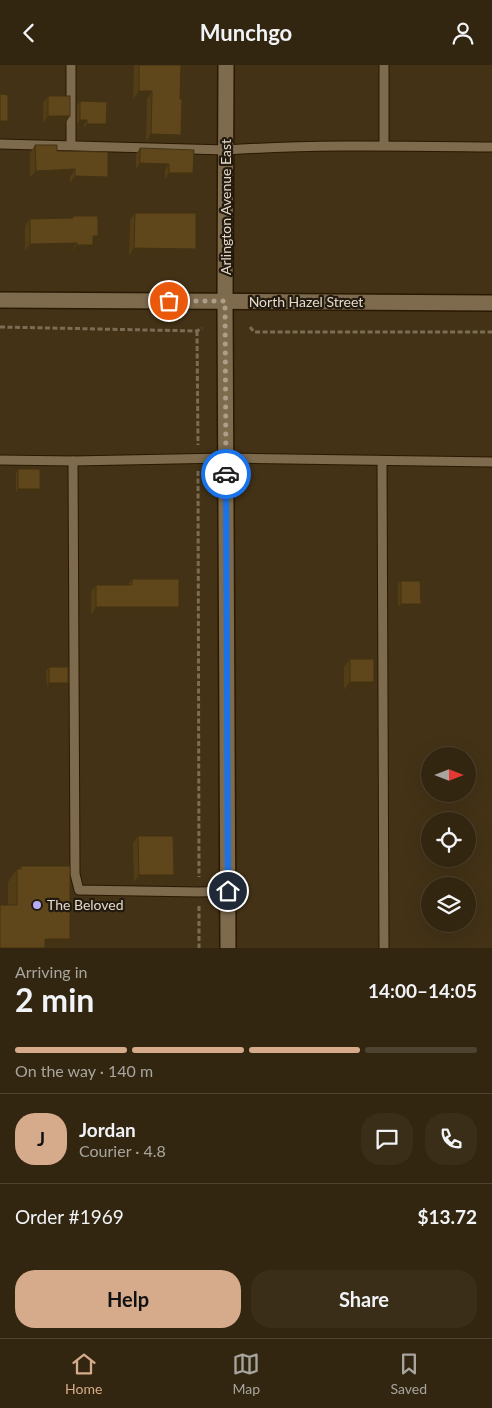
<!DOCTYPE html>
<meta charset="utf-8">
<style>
body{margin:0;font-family:Lato,sans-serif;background:#3a2e19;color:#f1f3f6;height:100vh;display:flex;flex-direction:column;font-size:19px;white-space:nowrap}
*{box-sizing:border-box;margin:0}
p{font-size:16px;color:#a8a59f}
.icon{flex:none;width:28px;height:28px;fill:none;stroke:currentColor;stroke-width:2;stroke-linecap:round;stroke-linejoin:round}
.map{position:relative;height:883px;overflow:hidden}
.drawer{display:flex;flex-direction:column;background:#322610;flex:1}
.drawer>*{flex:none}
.needle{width:32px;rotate:90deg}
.fabs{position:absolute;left:421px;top:682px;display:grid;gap:10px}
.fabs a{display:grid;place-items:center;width:55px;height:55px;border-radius:50%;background:#322610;box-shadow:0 5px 20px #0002,0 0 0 1px #4d4330;font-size:25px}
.pin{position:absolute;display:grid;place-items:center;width:42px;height:42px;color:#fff;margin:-21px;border:2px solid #fff;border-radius:50%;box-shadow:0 1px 5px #0007}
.courier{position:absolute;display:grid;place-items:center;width:50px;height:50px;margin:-25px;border:4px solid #1a73e8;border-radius:50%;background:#fff;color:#222;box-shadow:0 1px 6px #0007}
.headline em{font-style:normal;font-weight:700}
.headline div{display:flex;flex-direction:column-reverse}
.headline{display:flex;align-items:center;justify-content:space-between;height:85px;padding:0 15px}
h1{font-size:32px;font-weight:700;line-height:38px}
.bar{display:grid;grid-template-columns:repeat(4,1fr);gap:8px 5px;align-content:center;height:60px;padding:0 15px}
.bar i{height:6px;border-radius:4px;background:#4d4330}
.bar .current{background:#d6ab8b}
.bar p{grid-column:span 4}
.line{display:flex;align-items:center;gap:12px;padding:0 15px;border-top:1px solid #4d4330}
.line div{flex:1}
.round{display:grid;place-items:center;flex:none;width:52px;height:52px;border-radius:20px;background:#3a2e19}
.primary-button{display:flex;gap:10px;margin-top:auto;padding:10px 15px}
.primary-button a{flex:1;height:58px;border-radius:20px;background:#d6ab8b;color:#111;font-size:20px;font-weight:700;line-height:58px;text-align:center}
.primary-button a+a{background:#3a2e19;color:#f1f3f6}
header{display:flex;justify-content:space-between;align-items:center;height:65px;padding:0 15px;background:#322610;font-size:22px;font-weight:700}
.dock{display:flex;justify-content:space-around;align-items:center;height:70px;border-top:1px solid #4d4330;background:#322610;font-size:14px;color:#a8a59f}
.dock a{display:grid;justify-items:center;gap:2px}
.dock .current{color:#d6ab8b}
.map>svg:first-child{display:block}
</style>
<header><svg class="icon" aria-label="back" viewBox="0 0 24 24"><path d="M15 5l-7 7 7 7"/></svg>Munchgo<svg class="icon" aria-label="person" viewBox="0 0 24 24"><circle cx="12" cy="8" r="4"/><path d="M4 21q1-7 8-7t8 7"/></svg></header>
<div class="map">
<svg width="492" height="883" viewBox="0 0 492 883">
<rect width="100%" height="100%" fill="#433216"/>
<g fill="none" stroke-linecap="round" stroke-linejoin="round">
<defs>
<g id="service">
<path d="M384 0V80"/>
<path d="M0 79 227 85C315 79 404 81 492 82"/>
<path d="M71 80V0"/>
<path d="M0 395 73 396 226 393 492 397"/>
<path d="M73 396 75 809 79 825 199 827 228 826"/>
<path d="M382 396 384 883"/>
</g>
<g id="minor">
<path d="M226 0 225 236 228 883"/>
<path d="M0 235 492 238"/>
</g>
</defs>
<use href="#service" stroke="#291900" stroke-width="11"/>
<use href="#minor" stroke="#291900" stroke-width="18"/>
<g stroke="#7b6c54" stroke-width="3" stroke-dasharray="5 2.5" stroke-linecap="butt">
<path d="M0 262 197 266 202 263"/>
<path d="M250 262 254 267H492"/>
<path d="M197 266 198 380"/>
<path d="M198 406 199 812"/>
<path d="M199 841V883"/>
</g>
<use href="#service" stroke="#7e6b4e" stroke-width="9"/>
<use href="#minor" stroke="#7e6b4e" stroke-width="15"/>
</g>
<g fill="#533d17">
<path d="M134 0H181L180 34 181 70 176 77H146L147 34H133Z"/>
<path d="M48 31 65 59 43 58V38Z"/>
<path d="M80 36 104 63H84V59H77V40Z"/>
<path d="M35 80 57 86 108 112 103 119 70 118V112L30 113V88Z"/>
<path d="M140 83 193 108 189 114H165V105L136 104V89Z"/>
<path d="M135 148 196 184 191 191H129L130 155Z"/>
<path d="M73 151 93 178V180L88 187H71V186H25V161L30 154 71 153Z"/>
<path d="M18 404 40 424 38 427H16V408Z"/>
<path d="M132 514 179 542 174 549 91 550V527L96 520H128Z"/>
<path d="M401 516 421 539 418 542H398V519Z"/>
<path d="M350 594 374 617 369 625H344V602Z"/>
<path d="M49 602 68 618 66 622H47L46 606Z"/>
<path d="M138 771 169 818 134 817 133 778Z"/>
<path d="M21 801 70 874 64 883H0L8 840V817L17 804H19Z"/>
</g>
<g fill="#433213">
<path d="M139 26H152L147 34H133Z"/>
<path d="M48 51H70L65 59 43 58Z"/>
<path d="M80 55H87L84 59H77Z"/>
<path d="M0 56H8L3 63H0Z"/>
<path d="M87 59H106L104 63H84Z"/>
<path d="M151 69 181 70 176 77H146Z"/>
<path d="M140 98 169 99 165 105 136 104Z"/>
<path d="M75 104 70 112 30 113 36 106Z"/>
<path d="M169 108H193L189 114H165Z"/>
<path d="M75 111 108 112 103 119 70 118Z"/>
<path d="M93 171H98L93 178Z"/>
<path d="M77 178 71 186H25L30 179Z"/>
<path d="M77 180H93L88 187H71Z"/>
<path d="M134 183 196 184 191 191H129Z"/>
<path d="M18 424H40L38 427H16Z"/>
<path d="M401 539H421L418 542H398Z"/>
<path d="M96 542H179L174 549 91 550Z"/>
<path d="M350 617H374L369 625H344Z"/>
<path d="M49 618H68L66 622H47Z"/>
<path d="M139 810H174L169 818 134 817Z"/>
<path d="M45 874H70L64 883H39Z"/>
</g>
<g fill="#60471b" stroke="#433213">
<path d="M139 0H181L180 34H182L181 70 151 69 152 26H139Z"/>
<path d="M0 29 8 30V56H0Z"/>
<rect x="48" y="31" width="22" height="20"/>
<path d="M80 36 107 37 106 59H87V55H80Z"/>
<path d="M35 80H57V86L108 87V112L75 111V104L36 106Z"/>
<path d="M140 83 194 85 193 108H169V99L140 98Z"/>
<path d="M135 148H196V184L134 183Z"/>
<path d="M73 151H98V171H93V180H77V178L30 179V154L73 153Z"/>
<rect x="18" y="404" width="22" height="20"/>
<path d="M132 514H179V542H96V520H132Z"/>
<path d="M401 516H420L421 539H401Z"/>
<rect x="350" y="594" width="24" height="23"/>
<rect x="49" y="602" width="19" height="16"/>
<path d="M138 771H173L174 810H139Z"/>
<path d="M21 801H70V874H45V883H0V840H17V804H21Z"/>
</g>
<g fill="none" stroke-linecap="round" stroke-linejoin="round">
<path stroke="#ac9f8a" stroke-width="5" stroke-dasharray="0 9" d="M169 236H225L226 409"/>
<path stroke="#1a73e8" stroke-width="6" d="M226 409 228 826"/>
</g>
<circle fill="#b8abf7" stroke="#231b0f" stroke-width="2" cx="37" cy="840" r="5"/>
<g text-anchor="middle" stroke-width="4.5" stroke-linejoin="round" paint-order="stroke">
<g font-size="14" fill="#e4d9c9" stroke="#231b0f">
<text transform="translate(226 142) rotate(-90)" y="5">Arlington Avenue East</text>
<text x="306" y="242">North Hazel Street</text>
</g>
<g font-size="14" fill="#e4d9c9" stroke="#231b0f" text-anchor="start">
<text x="47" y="845">The Beloved</text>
</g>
</g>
</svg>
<div class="fabs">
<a><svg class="needle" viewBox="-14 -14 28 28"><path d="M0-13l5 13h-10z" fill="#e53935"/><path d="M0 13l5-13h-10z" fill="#a8a59f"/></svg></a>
<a><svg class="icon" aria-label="locate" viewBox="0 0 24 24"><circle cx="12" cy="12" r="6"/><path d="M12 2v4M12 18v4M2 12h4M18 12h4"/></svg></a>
<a><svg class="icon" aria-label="layers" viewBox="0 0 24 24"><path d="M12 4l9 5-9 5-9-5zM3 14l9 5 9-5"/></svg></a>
</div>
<div class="pin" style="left:169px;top:236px;background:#ea580c"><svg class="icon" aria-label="bag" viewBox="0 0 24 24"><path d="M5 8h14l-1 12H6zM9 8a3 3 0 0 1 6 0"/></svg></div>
<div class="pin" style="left:228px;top:826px;background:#1f2937"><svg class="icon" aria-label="home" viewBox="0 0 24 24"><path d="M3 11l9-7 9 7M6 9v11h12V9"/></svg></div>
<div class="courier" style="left:226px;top:409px"><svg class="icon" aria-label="car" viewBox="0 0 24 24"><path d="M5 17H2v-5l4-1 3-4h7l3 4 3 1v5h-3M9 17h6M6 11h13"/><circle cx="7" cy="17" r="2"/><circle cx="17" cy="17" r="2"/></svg></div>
</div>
<section class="drawer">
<div class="headline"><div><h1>2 min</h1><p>Arriving in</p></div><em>14:00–14:05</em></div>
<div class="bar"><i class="current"></i><i class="current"></i><i class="current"></i><i></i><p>On the way · 140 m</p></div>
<div class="line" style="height:90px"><b class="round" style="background:#d6ab8b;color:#111">J</b><div><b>Jordan</b><p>Courier · 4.8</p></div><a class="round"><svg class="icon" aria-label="chat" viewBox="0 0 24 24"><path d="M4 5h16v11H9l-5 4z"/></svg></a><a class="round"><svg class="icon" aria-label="phone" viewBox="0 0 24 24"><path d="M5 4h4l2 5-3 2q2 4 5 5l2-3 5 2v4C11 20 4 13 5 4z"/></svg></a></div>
<div class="line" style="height:65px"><div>Order #1969</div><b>$13.72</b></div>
<div class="primary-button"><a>Help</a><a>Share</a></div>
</section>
<nav class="dock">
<a class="current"><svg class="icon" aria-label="home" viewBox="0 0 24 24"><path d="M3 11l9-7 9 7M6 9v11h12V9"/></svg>Home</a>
<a><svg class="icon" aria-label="map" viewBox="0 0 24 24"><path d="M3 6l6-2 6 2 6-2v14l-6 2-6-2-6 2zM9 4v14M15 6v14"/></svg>Map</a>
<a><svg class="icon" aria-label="saved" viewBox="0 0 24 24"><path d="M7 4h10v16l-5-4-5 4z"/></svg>Saved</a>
</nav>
